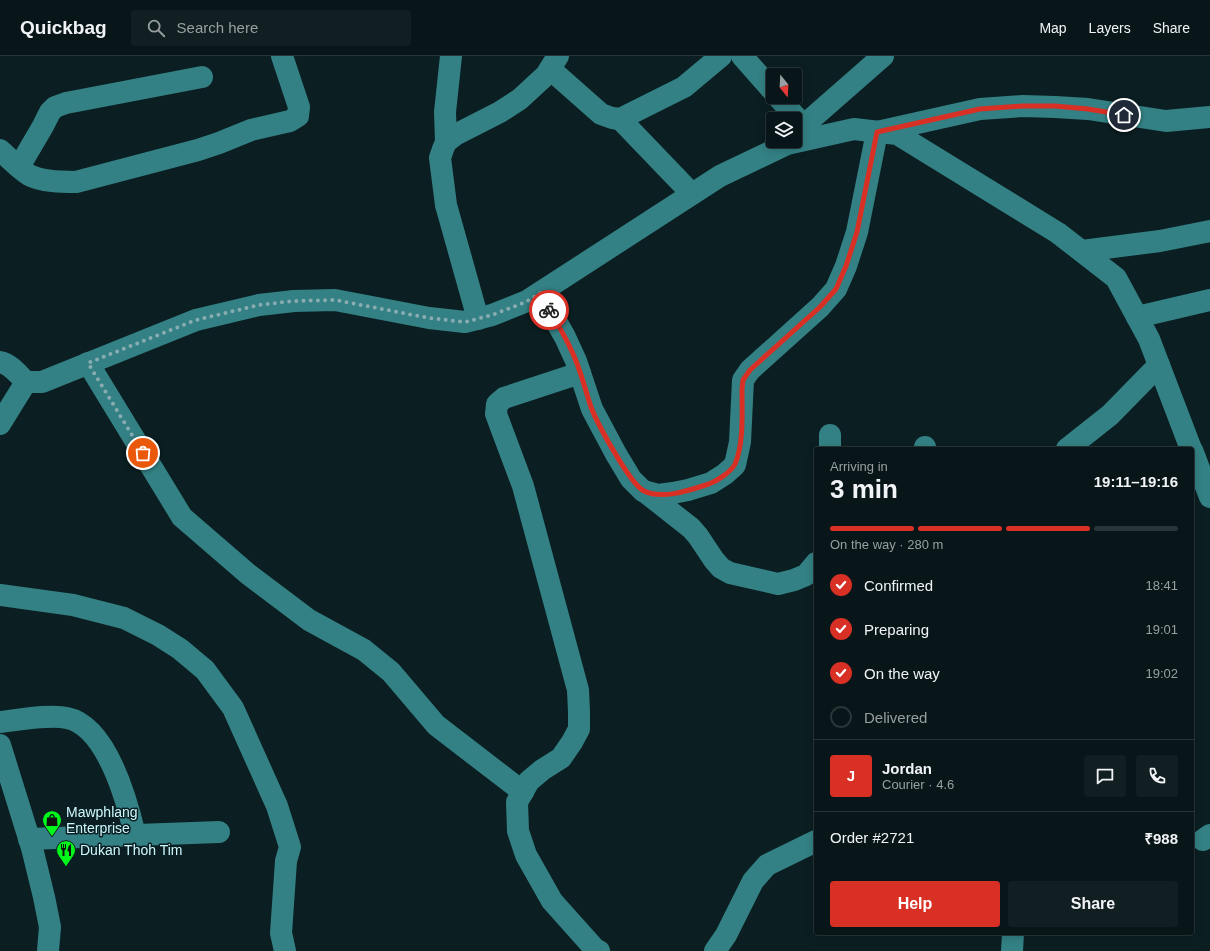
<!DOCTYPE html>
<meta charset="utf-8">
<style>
body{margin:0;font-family:Arial,sans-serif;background:#111f22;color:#f1f3f6;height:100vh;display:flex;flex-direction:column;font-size:15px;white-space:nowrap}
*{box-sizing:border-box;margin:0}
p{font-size:13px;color:#989fa2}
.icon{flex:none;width:22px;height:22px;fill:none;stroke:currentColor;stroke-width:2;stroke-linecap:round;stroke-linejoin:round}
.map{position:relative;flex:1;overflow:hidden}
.drawer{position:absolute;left:814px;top:391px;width:380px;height:488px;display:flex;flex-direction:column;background:#081619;border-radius:4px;box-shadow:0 2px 10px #0003,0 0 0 1px #293538}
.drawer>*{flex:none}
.needle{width:26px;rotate:162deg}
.tools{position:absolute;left:766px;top:12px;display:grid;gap:8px}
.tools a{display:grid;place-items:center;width:36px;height:36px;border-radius:4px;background:#081619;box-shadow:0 2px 10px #0003,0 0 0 1px #293538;font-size:20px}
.pin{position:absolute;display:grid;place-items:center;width:34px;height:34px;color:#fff;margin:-17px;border:2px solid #fff;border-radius:50%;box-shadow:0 1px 4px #0007}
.courier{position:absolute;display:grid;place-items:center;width:40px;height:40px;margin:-20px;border:3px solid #d93025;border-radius:50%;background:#fff;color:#222;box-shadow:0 1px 5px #0007}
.headline em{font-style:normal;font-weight:700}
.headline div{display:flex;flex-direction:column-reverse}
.headline{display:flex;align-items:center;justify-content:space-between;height:68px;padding:0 16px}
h1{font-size:26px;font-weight:700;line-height:30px}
.bar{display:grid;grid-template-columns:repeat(4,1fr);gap:6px 4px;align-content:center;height:48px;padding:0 16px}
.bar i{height:5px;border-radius:3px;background:#293538}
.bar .active{background:#d93025}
.bar p{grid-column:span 4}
.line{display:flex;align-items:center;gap:10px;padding:0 16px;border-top:1px solid #293538}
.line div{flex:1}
.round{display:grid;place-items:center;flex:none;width:42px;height:42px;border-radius:4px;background:#111f22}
ol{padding:0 16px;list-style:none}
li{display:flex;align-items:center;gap:12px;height:44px}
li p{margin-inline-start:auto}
li .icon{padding:4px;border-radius:50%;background:#d93025;color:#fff;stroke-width:4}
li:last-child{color:#989fa2}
li i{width:22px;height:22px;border:2px solid #293538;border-radius:50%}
.cta{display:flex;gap:8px;margin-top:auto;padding:8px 16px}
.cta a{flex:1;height:46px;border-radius:4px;background:#d93025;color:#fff;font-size:16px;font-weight:700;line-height:46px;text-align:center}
.cta a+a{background:#111f22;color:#f1f3f6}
header{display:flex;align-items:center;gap:24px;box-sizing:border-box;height:56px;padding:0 20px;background:#081619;border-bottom:1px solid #293538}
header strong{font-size:19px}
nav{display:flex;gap:22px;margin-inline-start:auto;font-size:14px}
.search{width:280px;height:36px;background:#111f22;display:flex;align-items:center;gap:10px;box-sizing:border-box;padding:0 14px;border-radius:4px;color:#989fa2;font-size:15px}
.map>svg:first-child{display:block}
</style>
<header>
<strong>Quickbag</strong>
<div class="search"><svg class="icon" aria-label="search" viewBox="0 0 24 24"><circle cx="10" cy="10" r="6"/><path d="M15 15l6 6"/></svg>Search here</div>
<nav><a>Map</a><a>Layers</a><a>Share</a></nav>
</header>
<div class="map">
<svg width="1210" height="895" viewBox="0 0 1210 895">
<rect width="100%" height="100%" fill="#0b1e21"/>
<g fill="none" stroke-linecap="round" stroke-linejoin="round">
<g stroke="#338184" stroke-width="22">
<path d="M742 0 773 35"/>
<path d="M550 13 601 58 612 62 620 63 684 31 721 0"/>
<path d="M778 41 804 70"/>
<path d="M620 63 692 138"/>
<path d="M795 79 810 64 883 0"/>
<path d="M446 86 445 56 451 0"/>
<path d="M0 94C9 102 18 112 29 119 42 126 62 126 76 126L198 94 219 87 251 74 290 65 298 60 299 51 282 0"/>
<path d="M19 111 43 70 50 56 55 51 66 47 202 21"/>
<path d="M1082 195 1160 185 1210 175"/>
<path d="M540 237 565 281 576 305 592 353 616 398 631 423 643 435 658 439 673 437 688 434 711 427 725 418 735 409 740 386 743 324 750 314 820 251 836 233 846 210 857 176 877 76 980 53 1023 50 1055 51 1088 53 1166 65 1210 61"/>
<path d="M1137 261 1210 244"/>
<path d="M478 263 446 149 440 102 443 93 446 86 455 79 500 56 520 43 546 19 558 0"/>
<path d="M0 306C11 308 19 319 26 326L0 368"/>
<path d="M88 307 182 461 248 518 309 564 364 594 391 616 436 669 523 736"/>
<path d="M580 317 504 342 497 348 496 358 523 430 578 634 579 656V673L572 686 561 702 542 714 529 725 517 746 518 775 526 799 552 845 595 893 599 895"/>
<path d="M26 326H42L196 264 259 249 294 245 335 244 429 262 465 266 492 259 527 245 720 120 787 88 854 73 897 78 1058 177 1116 222 1149 283 1191 393"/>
<path d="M925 391V393"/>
<path d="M830 393V379"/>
<path d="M1067 393 1110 359 1159 309"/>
<path d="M1192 394 1210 441"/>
<path d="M644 435 691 472 698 480 714 504 721 512 730 517 778 528 794 524 806 519 816 507"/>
<path d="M0 539 73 549 124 562 158 579 180 593 205 614 233 652 277 750 290 791 286 805 281 877 285 895"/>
<path d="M0 666C18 664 50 658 67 662 107 670 127 745 135 779"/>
<path d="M0 689 32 792 44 841 50 871 48 895"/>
<path d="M29 783 219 776"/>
<path d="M1203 784 1210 779"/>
<path d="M715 895 726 879 753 825 767 809 816 785"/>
<path d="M1012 895 1013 877"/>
</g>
</g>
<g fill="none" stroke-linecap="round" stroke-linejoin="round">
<path stroke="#88acb1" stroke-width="4" stroke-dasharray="0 7.2" d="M143 397 88 307 196 264 259 249 294 245 335 244 429 262 465 266 492 259 526 246 540 237 549 254"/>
<path stroke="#d93025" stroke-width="5" d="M549 254C559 270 569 287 576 305 582 320 586 336 591 351 597 367 630 428 644 435 663 444 690 434 709 428 717 425 731 416 735 408 744 388 742 355 742 333L743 324 750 314 820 251 836 233 846 210 857 176 877 76 980 53 1023 50H1055L1088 53 1124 59"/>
</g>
<defs>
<symbol id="shop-pin" viewBox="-11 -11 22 30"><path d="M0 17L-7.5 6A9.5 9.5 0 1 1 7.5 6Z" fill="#00f719" stroke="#0b1e21"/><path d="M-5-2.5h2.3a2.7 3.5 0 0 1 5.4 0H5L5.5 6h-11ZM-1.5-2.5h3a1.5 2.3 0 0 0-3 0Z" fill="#111"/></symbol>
<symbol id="restaurant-pin" viewBox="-11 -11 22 30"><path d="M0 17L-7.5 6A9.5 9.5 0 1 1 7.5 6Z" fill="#00f719" stroke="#0b1e21"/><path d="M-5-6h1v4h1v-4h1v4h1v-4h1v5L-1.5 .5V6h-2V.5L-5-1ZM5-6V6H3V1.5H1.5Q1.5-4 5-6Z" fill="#111"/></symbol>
</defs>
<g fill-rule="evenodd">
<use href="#shop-pin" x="41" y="753" width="22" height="30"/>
<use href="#restaurant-pin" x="55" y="783" width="22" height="30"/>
</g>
<g text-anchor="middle" stroke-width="3" stroke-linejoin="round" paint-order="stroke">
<g font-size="14" fill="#ccf9ff" stroke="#0b1e21" text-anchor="start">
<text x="66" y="761">Mawphlang<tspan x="66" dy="16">Enterprise</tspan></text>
<text x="80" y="799">Dukan Thoh Tim</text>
</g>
</g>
</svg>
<div class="tools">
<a><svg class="needle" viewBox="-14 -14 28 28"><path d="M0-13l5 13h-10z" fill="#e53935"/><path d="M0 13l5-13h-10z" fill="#989fa2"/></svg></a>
<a><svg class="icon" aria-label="layers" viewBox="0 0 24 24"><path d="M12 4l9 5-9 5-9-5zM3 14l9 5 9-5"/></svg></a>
</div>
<div class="pin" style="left:143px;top:397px;background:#ea580c"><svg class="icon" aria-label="bag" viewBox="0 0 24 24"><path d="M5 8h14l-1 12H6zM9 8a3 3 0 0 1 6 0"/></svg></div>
<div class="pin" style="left:1124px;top:59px;background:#1f2937"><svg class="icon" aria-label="home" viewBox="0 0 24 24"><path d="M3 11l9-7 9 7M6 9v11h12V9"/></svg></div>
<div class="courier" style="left:549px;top:254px"><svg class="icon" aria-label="bike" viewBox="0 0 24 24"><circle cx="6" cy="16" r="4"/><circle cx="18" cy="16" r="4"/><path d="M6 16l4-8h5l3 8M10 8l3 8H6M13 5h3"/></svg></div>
<section class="drawer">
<div class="headline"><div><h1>3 min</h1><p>Arriving in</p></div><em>19:11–19:16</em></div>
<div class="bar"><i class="active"></i><i class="active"></i><i class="active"></i><i></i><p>On the way · 280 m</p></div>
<ol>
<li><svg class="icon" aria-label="check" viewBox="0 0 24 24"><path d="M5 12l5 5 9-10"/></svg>Confirmed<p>18:41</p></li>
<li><svg class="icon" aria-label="check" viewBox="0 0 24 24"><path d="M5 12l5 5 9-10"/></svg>Preparing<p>19:01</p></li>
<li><svg class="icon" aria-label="check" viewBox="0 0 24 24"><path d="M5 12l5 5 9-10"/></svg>On the way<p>19:02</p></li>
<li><i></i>Delivered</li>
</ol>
<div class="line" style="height:72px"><b class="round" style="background:#d93025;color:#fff">J</b><div><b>Jordan</b><p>Courier · 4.6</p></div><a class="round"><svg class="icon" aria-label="chat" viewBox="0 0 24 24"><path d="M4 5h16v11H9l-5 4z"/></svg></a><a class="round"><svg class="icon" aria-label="phone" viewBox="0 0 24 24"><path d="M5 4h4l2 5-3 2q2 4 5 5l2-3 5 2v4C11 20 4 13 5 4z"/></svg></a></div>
<div class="line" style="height:52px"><div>Order #2721</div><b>₹988</b></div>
<div class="cta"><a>Help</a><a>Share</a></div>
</section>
</div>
